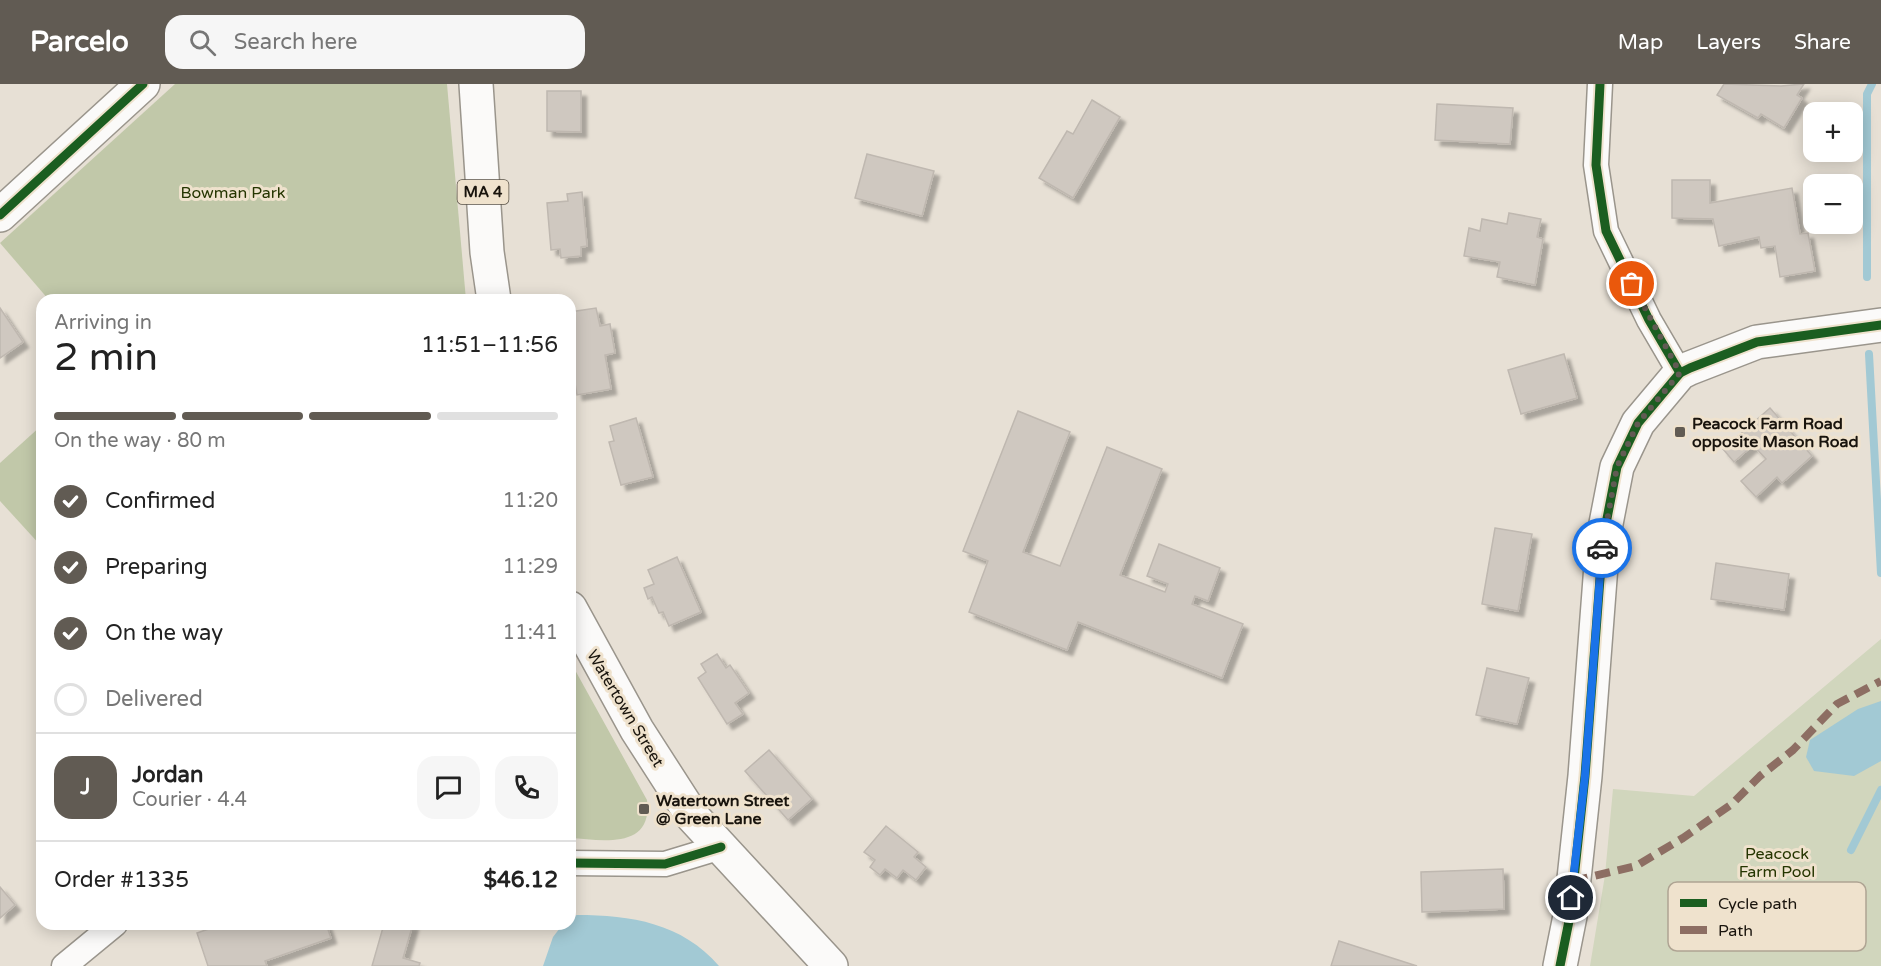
<!DOCTYPE html>
<meta charset="utf-8">
<style>
body{margin:0;font-family:"Varela Round",sans-serif;background:#f6f6f6;color:#222;height:100vh;display:flex;flex-direction:column;font-size:22px;white-space:nowrap}
*{box-sizing:border-box;margin:0}
p{font-size:20px;color:#767676}
.icon{flex:none;width:33px;height:33px;fill:none;stroke:currentColor;stroke-width:2;stroke-linecap:round;stroke-linejoin:round}
.map{position:relative;flex:1;overflow:hidden}
.sheet{position:absolute;left:36px;top:210px;width:540px;height:636px;display:flex;flex-direction:column;background:#fff;border-radius:18px;box-shadow:0 3px 15px #0003}
.sheet>*{flex:none}
.controls{position:absolute;left:1803px;top:18px;display:grid;gap:12px}
.controls a{display:grid;place-items:center;width:60px;height:60px;border-radius:12px;background:#fff;box-shadow:0 3px 15px #0003;font-size:30px}
.pin{position:absolute;display:grid;place-items:center;width:51px;height:51px;color:#fff;margin:-26px;border:3px solid #fff;border-radius:50%;box-shadow:0 2px 6px #0007}
.courier{position:absolute;display:grid;place-items:center;width:60px;height:60px;margin:-30px;border:4px solid #1a73e8;border-radius:50%;background:#fff;color:#222;box-shadow:0 2px 8px #0007}
.headline em{font-style:normal;font-weight:600}
.headline div{display:flex;flex-direction:column-reverse}
.headline{display:flex;align-items:center;justify-content:space-between;height:102px;padding:0 18px}
h1{font-size:39px;font-weight:600;line-height:45px}
.bar{display:grid;grid-template-columns:repeat(4,1fr);gap:9px 6px;align-content:center;height:72px;padding:0 18px}
.bar i{height:8px;border-radius:4px;background:#e0e0e0}
.bar .active{background:#615b53}
.bar p{grid-column:span 4}
.line{display:flex;align-items:center;gap:15px;padding:0 18px;border-top:2px solid #e0e0e0}
.line div{flex:1}
.round{display:grid;place-items:center;flex:none;width:63px;height:63px;border-radius:18px;background:#f6f6f6}
ol{padding:0 18px;list-style:none}
li{display:flex;align-items:center;gap:18px;height:66px}
li p{margin-inline-start:auto}
li .icon{padding:6px;border-radius:50%;background:#615b53;color:#fff;stroke-width:4}
li:last-child{color:#767676}
li i{width:33px;height:33px;border:3px solid #e0e0e0;border-radius:50%}
header{display:flex;align-items:center;gap:36px;box-sizing:border-box;height:84px;padding:0 30px;background:#615b53;color:#fff}
header strong{font-size:28px}
nav{display:flex;gap:33px;margin-inline-start:auto;font-size:21px}
.search{width:420px;height:54px;background:#f6f6f6;display:flex;align-items:center;gap:15px;box-sizing:border-box;padding:0 21px;border-radius:18px;color:#767676;font-size:22px}
.map>svg:first-child{display:block}
</style>
<header>
<strong>Parcelo</strong>
<div class="search"><svg class="icon" aria-label="search" viewBox="0 0 24 24"><circle cx="10" cy="10" r="6"/><path d="M15 15l6 6"/></svg>Search here</div>
<nav><a>Map</a><a>Layers</a><a>Share</a></nav>
</header>
<div class="map">
<svg width="1881" height="882" viewBox="0 0 1881 882">
<defs>
<filter id="shadow"><feDropShadow dx="5.5" dy="5.5" stdDeviation="1.5" flood-color="#0004"/></filter>
</defs>
<rect width="100%" height="100%" fill="#e7e0d5"/>
<path fill="#d1d6bd" d="M1881 555V882H1590L1605 791 1613 705 1694 712Z"/>
<g fill="#c1c8a9">
<path d="M175 0H447L466 216H49L0 159Z"/>
<path d="M42 341V463L0 417V379Z"/>
<path d="M570 577 647 716C653 766 602 756 570 754Z"/>
</g>
<g fill="#a2c9d4">
<path d="M1881 617V677L1854 692 1814 687 1806 673 1810 656 1858 625Z"/>
<path d="M577 831C631 831 682 839 719 882H543L553 853 563 840H570V834Z"/>
</g>
<g fill="none" stroke-linecap="round" stroke-linejoin="round">
<g stroke="#a2c9d4" stroke-width="8">
<path d="M1867 193V10L1872 0"/>
<path d="M1869 270 1881 489"/>
<path d="M1851 766 1881 706"/>
</g>
</g>
<g fill="#cfc8c0" stroke="#bfb8b0" stroke-width="1.5" filter="url(#shadow)">
<path d="M1724 0 1781 2 1804 0 1797 11 1802 14 1784 44 1761 30 1758 34 1717 11Z"/>
<path d="M547 7H581V48L547 47Z"/>
<path d="M1092 16 1120 33 1073 114 1039 94 1067 47 1073 50Z"/>
<path d="M1437 20 1513 24 1510 60 1435 56Z"/>
<path d="M867 70 934 87 922 132 855 114Z"/>
<path d="M1672 96H1710V119L1792 104 1800 150 1808 149 1815 187 1780 193 1775 162 1761 164 1759 153 1719 162 1713 135 1672 134Z"/>
<path d="M582 108 587 162 581 163V172L561 174 560 165 551 166 547 119 568 117 567 110Z"/>
<path d="M1509 129 1541 135 1537 153 1543 155 1535 201 1497 193 1500 178 1464 172 1469 144 1480 147 1482 135 1507 140Z"/>
<path d="M0 224 23 258 0 274Z"/>
<path d="M596 224 600 242 610 240 615 269 605 271 611 305 577 311 570 271V228Z"/>
<path d="M1564 270 1577 314 1521 330 1508 286Z"/>
<path d="M1770 324 1812 372 1782 399 1777 393 1756 413 1741 397 1766 375 1753 361 1734 378 1723 365Z"/>
<path d="M1018 327 1070 348 1023 468 1060 482 1107 363 1162 385 1120 491 1165 508 1168 500 1147 492 1159 460 1220 484 1208 517 1195 512 1192 520 1243 540 1222 594 1078 538 1067 566 969 528 988 477 963 467Z"/>
<path d="M636 334 653 393 621 401 609 358 614 357 610 342Z"/>
<path d="M1495 444 1532 450 1518 527 1482 520Z"/>
<path d="M677 473 701 528 669 542 663 528 659 529 652 513 648 515 644 504 654 500 648 486Z"/>
<path d="M1716 479 1789 490 1784 526 1711 515Z"/>
<path d="M717 570 726 584 730 581 749 609 735 619 743 630 727 640 698 594 706 588 701 580Z"/>
<path d="M1487 584 1529 594 1517 640 1476 631Z"/>
<path d="M769 666 812 715 788 736 745 687Z"/>
<path d="M886 742 918 768 914 773 926 783 916 796 903 786 897 794 885 785 880 791 870 783 875 776 864 768Z"/>
<path d="M1503 785 1504 825 1422 828 1421 788Z"/>
<path d="M0 803 15 821 0 834Z"/>
<path d="M223 840H326L331 854 265 877 267 882H208L197 849Z"/>
<path d="M384 840H413L403 874 420 879 419 882H372Z"/>
<path d="M1339 857 1417 882H1331Z"/>
</g>
<g fill="none" stroke-linecap="round" stroke-linejoin="round">
<defs>
<g id="street">
<path d="M1600 0 1596 81 1606 147 1649 236 1680 289"/>
<path d="M570 779 665 780 721 763"/>
<path d="M64 882 115 840"/>
</g>
<g id="secondary">
<path d="M0 131 143 0"/>
<path d="M1560 882 1570 832 1585 692 1603 455 1617 383 1638 339 1680 289 1690 284 1757 258 1881 241"/>
</g>
<g id="primary">
<path d="M476 0 487 168 494 216"/>
<path d="M570 524 637 646 693 733 831 882"/>
</g>
</defs>
<use href="#street" stroke="#9a958c" stroke-width="27"/>
<use href="#secondary" stroke="#9a958c" stroke-width="36"/>
<use href="#primary" stroke="#9a958c" stroke-width="36"/>
<use href="#street" stroke="#fbfaf9" stroke-width="24"/>
<use href="#secondary" stroke="#fbfaf9" stroke-width="33"/>
<use href="#primary" stroke="#fbfaf9" stroke-width="33"/>
<path stroke="#8d6e63" stroke-width="8" stroke-dasharray="15 8" stroke-linecap="butt" d="M1573 797 1636 782 1683 754 1732 720 1760 692 1793 666 1837 620 1881 597"/>
<defs>
<g id="cycleway">
<path d="M1600 0 1596 81 1606 147 1649 236 1680 289"/>
<path d="M0 131 143 0"/>
<path d="M570 779 665 780 721 763"/>
<path d="M1560 882 1570 832 1585 692 1603 455 1617 383 1638 339 1680 289 1690 284 1757 258 1881 241"/>
</g>
</defs>
<use href="#cycleway" stroke="#efe2cd" stroke-width="13"/>
<use href="#cycleway" stroke="#1b5e20" stroke-width="9"/>
</g>
<g fill="none" stroke-linecap="round" stroke-linejoin="round">
<path stroke="#615b53" stroke-width="6" stroke-dasharray="0 10.8" d="M1602 464 1617 383 1638 339 1680 289 1632 200"/>
<path stroke="#1a73e8" stroke-width="8" d="M1571 814 1585 692 1602 464"/>
</g>
<g fill="#615b53" stroke="#efe2cd" stroke-width="2">
<rect x="1674" y="342" width="12" height="12" rx="3"/>
<rect x="638" y="719" width="12" height="12" rx="3"/>
</g>
<g text-anchor="middle" stroke-width="6" stroke-linejoin="round" paint-order="stroke">
<rect fill="#efe2cd" stroke="#595247" stroke-width="1.5" x="457.5" y="96" width="51" height="24" rx="4.5"/>
<g font-size="15" font-weight="bold" fill="#19140d">
<text x="483" y="113">MA 4</text>
</g>
<g font-size="16" fill="#253500" stroke="#efe2cd">
<text x="233" y="114">Bowman Park</text>
<text x="1777" y="775">Peacock<tspan x="1777" dy="18">Farm Pool</tspan></text>
</g>
<g font-size="16" font-weight="bold" fill="#19140d" stroke="#efe2cd" text-anchor="start">
<text x="1692" y="345">Peacock Farm Road<tspan x="1692" dy="18">opposite Mason Road</tspan></text>
<text x="656" y="722">Watertown Street<tspan x="656" dy="18">@ Green Lane</tspan></text>
</g>
<g font-size="16" fill="#19140d" stroke="#efe2cd">
<text transform="translate(626 624) rotate(59)" y="6">Watertown Street</text>
</g>
</g>
<rect x="1668" y="798" width="198" height="69" rx="9" fill="#efe2cd" stroke="#afa493" stroke-width="1.5"/>
<rect x="1680" y="815" width="27" height="8" fill="#1b5e20"/>
<rect x="1680" y="842" width="27" height="8" fill="#8d6e63"/>
<g font-size="16" fill="#19140d">
<text x="1718" y="825">Cycle path</text>
<text x="1718" y="852">Path</text>
</g>
</svg>
<div class="controls">
<a>+</a>
<a>−</a>
</div>
<div class="pin" style="left:1632px;top:200px;background:#ea580c"><svg class="icon" aria-label="bag" viewBox="0 0 24 24"><path d="M5 8h14l-1 12H6zM9 8a3 3 0 0 1 6 0"/></svg></div>
<div class="pin" style="left:1571px;top:814px;background:#1f2937"><svg class="icon" aria-label="home" viewBox="0 0 24 24"><path d="M3 11l9-7 9 7M6 9v11h12V9"/></svg></div>
<div class="courier" style="left:1602px;top:464px"><svg class="icon" aria-label="car" viewBox="0 0 24 24"><path d="M5 17H2v-5l4-1 3-4h7l3 4 3 1v5h-3M9 17h6M6 11h13"/><circle cx="7" cy="17" r="2"/><circle cx="17" cy="17" r="2"/></svg></div>
<section class="sheet">
<div class="headline"><div><h1>2 min</h1><p>Arriving in</p></div><em>11:51–11:56</em></div>
<div class="bar"><i class="active"></i><i class="active"></i><i class="active"></i><i></i><p>On the way · 80 m</p></div>
<ol>
<li><svg class="icon" aria-label="check" viewBox="0 0 24 24"><path d="M5 12l5 5 9-10"/></svg>Confirmed<p>11:20</p></li>
<li><svg class="icon" aria-label="check" viewBox="0 0 24 24"><path d="M5 12l5 5 9-10"/></svg>Preparing<p>11:29</p></li>
<li><svg class="icon" aria-label="check" viewBox="0 0 24 24"><path d="M5 12l5 5 9-10"/></svg>On the way<p>11:41</p></li>
<li><i></i>Delivered</li>
</ol>
<div class="line" style="height:108px"><b class="round" style="background:#615b53;color:#fff">J</b><div><b>Jordan</b><p>Courier · 4.4</p></div><a class="round"><svg class="icon" aria-label="chat" viewBox="0 0 24 24"><path d="M4 5h16v11H9l-5 4z"/></svg></a><a class="round"><svg class="icon" aria-label="phone" viewBox="0 0 24 24"><path d="M5 4h4l2 5-3 2q2 4 5 5l2-3 5 2v4C11 20 4 13 5 4z"/></svg></a></div>
<div class="line" style="height:78px"><div>Order #1335</div><b>$46.12</b></div>
</section>
</div>
